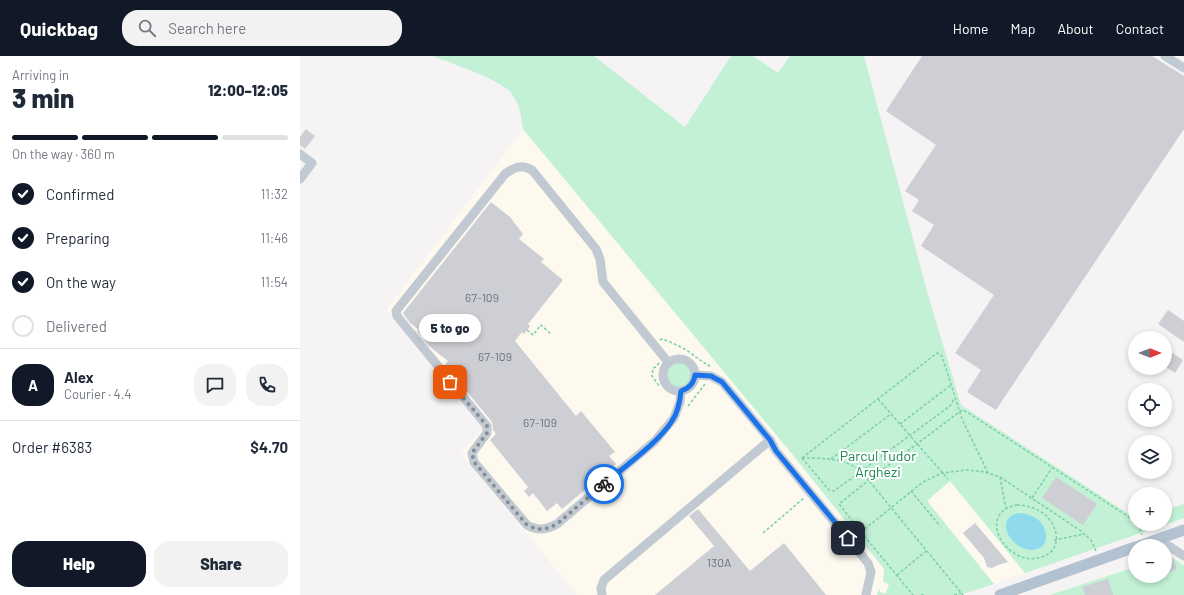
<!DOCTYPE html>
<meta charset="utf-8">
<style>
body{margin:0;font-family:Barlow,sans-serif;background:#f2f2f3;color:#1f2937;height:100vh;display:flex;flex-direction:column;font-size:15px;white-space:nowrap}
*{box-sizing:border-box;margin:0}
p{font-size:13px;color:#747a83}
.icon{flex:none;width:22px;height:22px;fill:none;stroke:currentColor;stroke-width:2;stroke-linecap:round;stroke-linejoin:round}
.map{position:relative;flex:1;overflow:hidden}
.drawer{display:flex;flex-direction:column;background:#fff;width:300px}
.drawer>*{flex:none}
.needle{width:26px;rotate:90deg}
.fabs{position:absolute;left:828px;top:275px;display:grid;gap:8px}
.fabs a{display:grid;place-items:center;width:44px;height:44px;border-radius:50%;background:#fff;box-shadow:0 2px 6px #0003;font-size:20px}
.pin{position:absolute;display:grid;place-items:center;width:34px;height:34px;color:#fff;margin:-17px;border-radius:8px;box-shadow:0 2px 6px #0006}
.courier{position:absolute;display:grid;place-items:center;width:40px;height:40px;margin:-20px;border:3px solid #1a73e8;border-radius:50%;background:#fff;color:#222;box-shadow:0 1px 5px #0007}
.bubble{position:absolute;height:28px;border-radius:14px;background:#fff;box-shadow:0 2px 6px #0003;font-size:13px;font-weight:800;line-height:28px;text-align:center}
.head em{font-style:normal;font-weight:800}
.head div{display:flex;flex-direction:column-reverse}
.head{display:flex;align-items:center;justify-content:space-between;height:68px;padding:0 12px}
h1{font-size:26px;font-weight:800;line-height:30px}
.bar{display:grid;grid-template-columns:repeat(4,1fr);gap:6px 4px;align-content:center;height:48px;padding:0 12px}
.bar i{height:5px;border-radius:3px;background:#e0e1e3}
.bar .selected{background:#111827}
.bar p{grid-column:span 4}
.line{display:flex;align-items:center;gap:10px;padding:0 12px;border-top:1px solid #e0e1e3}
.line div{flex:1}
.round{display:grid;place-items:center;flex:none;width:42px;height:42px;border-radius:16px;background:#f2f2f3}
ol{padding:0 12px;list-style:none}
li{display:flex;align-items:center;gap:12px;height:44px}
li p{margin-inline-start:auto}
li .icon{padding:4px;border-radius:50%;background:#111827;color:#fff;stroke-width:4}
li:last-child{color:#747a83}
li i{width:22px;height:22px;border:2px solid #e0e1e3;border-radius:50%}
.cta{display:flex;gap:8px;margin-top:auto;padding:8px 12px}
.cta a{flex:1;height:46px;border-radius:16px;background:#111827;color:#fff;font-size:16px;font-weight:800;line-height:46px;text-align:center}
.cta a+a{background:#f2f2f3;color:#1f2937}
header{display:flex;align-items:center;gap:24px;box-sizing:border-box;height:56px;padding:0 20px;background:#111827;color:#fff}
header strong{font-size:19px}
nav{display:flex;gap:22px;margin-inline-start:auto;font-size:14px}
.search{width:280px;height:36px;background:#f2f2f3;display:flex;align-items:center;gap:10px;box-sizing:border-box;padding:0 14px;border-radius:16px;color:#747a83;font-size:15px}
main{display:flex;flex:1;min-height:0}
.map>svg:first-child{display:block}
</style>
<header>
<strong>Quickbag</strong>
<div class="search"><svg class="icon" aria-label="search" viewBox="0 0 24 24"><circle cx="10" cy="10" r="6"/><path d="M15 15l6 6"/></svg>Search here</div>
<nav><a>Home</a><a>Map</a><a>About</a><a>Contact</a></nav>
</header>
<main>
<section class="drawer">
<div class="head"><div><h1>3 min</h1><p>Arriving in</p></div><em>12:00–12:05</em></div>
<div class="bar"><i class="selected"></i><i class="selected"></i><i class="selected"></i><i></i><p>On the way · 360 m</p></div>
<ol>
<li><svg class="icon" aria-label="check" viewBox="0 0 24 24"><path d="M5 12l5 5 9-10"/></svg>Confirmed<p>11:32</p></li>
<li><svg class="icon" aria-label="check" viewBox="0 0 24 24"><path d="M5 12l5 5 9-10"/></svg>Preparing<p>11:46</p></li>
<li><svg class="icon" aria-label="check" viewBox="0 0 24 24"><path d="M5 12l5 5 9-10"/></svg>On the way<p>11:54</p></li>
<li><i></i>Delivered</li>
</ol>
<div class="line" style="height:72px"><b class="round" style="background:#111827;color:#fff">A</b><div><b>Alex</b><p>Courier · 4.4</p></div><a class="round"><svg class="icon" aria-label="chat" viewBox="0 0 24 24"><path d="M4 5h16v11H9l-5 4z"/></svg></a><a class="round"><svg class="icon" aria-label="phone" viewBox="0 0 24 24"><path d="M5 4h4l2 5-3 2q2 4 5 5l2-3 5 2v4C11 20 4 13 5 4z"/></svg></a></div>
<div class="line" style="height:52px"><div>Order #6383</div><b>$4.70</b></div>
<div class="cta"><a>Help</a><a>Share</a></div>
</section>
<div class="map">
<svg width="884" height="539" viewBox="0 0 884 539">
<rect width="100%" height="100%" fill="#f5f3f3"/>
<g fill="#fdf9ef">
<path d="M223 73 492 398 597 530 598 534 601 539H277L161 398 183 371 86 254Z"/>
<path d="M651 425 725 517 694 528 627 444Z"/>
</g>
<g fill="#c3f1d5">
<path d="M132 0H294L385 71 431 0H453L478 17 490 0H564L628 239 661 349 835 462V468H865V454L884 448V462L725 517 650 425 627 445 694 528 660 539H577L579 533 580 534V536L585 538 589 529 583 525 584 513 492 398 223 73C221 60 220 49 212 38 202 24 151 7 132 0Z"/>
<circle cx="379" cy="319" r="14"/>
<path d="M869 499 884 510V539H750L835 511V520H865V501Z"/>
</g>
<path fill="#90daee" d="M718 457C724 457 731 459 736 462 746 469 752 488 737 493 715 500 691 464 718 457Z"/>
<g fill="#cdcfd5">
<path d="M622 0H852L884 20V73L696 354 667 336 681 314 655 297 694 239 621 190 634 169 612 155 619 144 605 135 636 89 586 55Z"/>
<path d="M6 73 15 80 5 93 0 89V81Z"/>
<path d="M191 146 210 161 223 178 219 183 244 203 241 206 263 224 228 268 230 270 224 278 222 276 215 285 276 360 281 355 315 396 309 400 316 408 262 453 257 447 247 455 233 437 229 441 224 435 228 431 190 384 196 378 193 374 192 366 145 309 148 305 129 290 117 275 119 274 110 267 103 257Z"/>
<path d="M868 254 884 265V286L858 268Z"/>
<path d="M865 292 883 304 875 317 865 310Z"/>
<path d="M756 421 797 448 783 469 742 442Z"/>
<path d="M398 453 450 515 484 487 526 539H355L414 490 389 460Z"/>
<path d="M675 467 708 506 698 509 692 512 687 511 684 502 663 477Z"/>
<path d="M873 502 877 513 865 517V505Z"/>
<path d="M808 523 813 539H785L782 531Z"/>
</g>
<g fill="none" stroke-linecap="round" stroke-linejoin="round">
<g stroke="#7ad0a6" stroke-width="1.5" stroke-dasharray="3 2" stroke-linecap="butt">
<path d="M227 274 233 279 241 269 251 278"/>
<path d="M360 284 362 283C372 286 388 294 396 301 403 306 404 307 412 311"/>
<path d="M359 307 356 311 353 312 352 320 360 331"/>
<path d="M578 343 648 423"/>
<path d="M388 350 405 328"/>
<path d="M600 368 651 329"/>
<path d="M502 402 637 297 642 300 662 363 688 417"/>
<path d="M502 402C522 402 545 402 561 415L663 539"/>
<path d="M502 402 529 434 534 435 650 350 654 343"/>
<path d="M531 403 591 358"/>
<path d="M700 421 706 453"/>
<path d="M611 435 640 470"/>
<path d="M732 442 752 412"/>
<path d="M717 449C726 449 735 452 743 457 758 468 764 494 742 501 707 513 674 457 717 449Z"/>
<path d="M838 468 842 479"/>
<path d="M561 476 613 539"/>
<path d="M463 477 504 442"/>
<path d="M754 484 784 478"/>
<path d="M796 495 791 484 781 475 700 421 685 416 666 414 642 417 623 426 561 476 539 448 569 424 662 354 667 356 835 465"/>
<path d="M597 519 626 495"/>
<path d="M621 539H624"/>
<path d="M654 539 661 537"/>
</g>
<g stroke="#c1cad2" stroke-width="9">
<path d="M865 0 884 12"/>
<path d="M0 98 12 107 0 123"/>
<circle cx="379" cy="319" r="16"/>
<path d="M368 306 303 226 300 203 296 193 232 114C221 108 215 111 205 118L96 255 97 260 187 370V377L172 397 174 406 227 469C238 475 246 474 257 468L355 385 374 362 380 346 381 335"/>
<path d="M395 319 411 320 422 326 470 384 476 395 568 507 571 516 566 539"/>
<path d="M858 483 884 500"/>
<path d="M302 539 301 532 304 524 470 384"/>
</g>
<g stroke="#b3c2d1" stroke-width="11">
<path d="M839 490 884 474"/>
<path d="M700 539 835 491"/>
</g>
</g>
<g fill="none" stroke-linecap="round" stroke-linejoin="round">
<path stroke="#868d94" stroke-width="4" stroke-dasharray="0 7.2" d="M150 326 187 370V377L172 397 174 406 227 469C238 475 246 474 257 468L304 428"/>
<path stroke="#1a73e8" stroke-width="5" d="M304 428C324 411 359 386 372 365 378 356 380 346 381 335 390 332 394 327 395 319L411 320 422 326 470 384 476 395 548 482"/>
</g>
<g text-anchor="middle" stroke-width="4" stroke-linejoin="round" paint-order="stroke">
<g font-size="12" fill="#6b747e">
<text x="182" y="246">67-109</text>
<text x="195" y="305">67-109</text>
<text x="240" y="371">67-109</text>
<text x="419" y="511">130A</text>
</g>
<g font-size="14" fill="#17864f" stroke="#fff">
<text x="578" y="405">Parcul Tudor<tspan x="578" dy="16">Arghezi</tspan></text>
</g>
</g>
</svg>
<div class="fabs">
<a><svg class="needle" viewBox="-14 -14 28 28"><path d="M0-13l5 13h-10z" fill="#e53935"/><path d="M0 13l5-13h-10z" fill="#747a83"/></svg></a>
<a><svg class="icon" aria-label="locate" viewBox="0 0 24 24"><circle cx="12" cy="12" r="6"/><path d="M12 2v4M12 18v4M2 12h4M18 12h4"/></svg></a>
<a><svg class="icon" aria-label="layers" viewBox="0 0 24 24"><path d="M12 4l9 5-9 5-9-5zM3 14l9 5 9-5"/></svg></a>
<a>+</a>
<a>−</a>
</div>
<div class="pin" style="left:150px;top:326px;background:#ea580c"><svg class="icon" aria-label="bag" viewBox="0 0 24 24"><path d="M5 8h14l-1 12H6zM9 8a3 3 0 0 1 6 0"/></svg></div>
<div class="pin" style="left:548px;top:482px;background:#1f2937"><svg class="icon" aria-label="home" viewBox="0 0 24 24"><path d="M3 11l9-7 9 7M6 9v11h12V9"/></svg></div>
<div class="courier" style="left:304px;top:428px"><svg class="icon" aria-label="bike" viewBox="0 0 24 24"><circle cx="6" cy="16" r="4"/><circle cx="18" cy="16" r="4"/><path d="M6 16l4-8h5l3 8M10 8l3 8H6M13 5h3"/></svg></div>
<div class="bubble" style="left:119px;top:258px;width:62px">5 to go</div>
</div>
</main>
